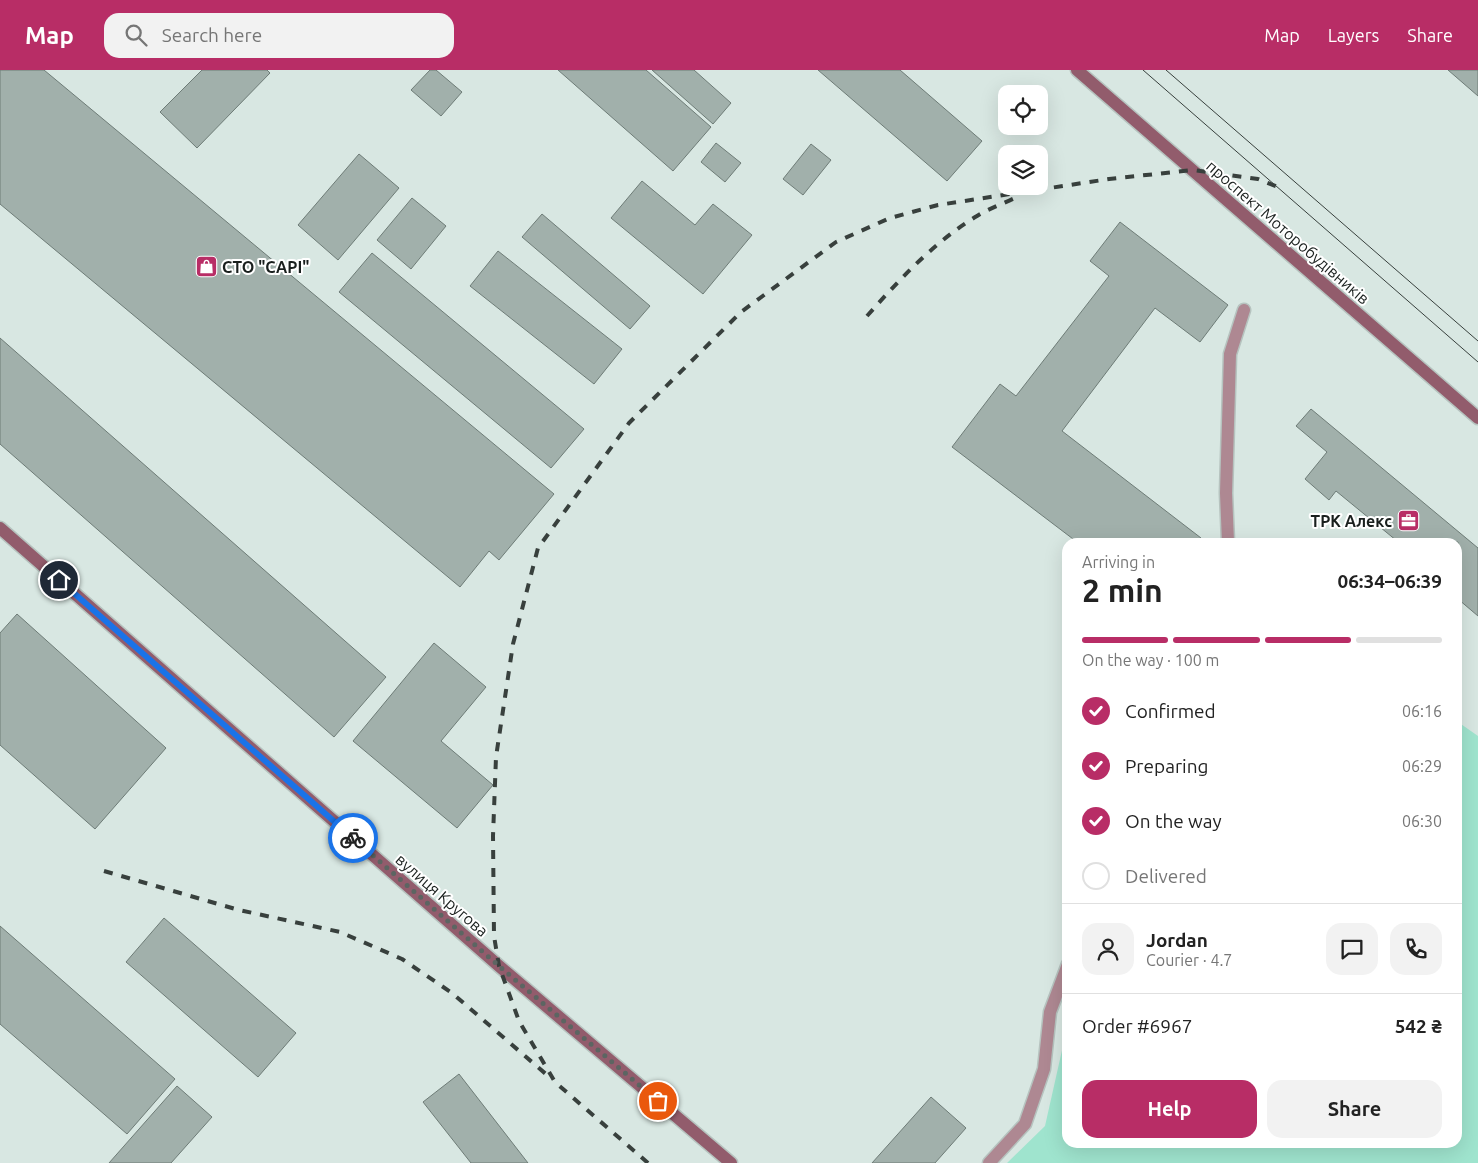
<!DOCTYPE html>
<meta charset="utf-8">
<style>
body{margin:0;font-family:Ubuntu,sans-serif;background:#f2f2f2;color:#222;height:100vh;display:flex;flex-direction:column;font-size:19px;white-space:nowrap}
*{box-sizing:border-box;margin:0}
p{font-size:16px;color:#767676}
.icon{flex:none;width:28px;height:28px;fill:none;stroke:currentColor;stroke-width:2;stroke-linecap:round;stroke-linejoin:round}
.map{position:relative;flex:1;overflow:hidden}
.side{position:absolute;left:1062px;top:468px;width:400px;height:610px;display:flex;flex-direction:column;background:#fff;border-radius:15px;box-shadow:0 5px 20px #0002}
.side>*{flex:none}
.buttons{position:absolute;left:998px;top:15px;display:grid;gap:10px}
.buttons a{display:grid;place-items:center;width:50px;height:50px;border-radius:10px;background:#fff;box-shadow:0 5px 20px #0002;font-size:25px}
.pin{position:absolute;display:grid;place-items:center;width:42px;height:42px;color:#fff;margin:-21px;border:2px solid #fff;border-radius:50%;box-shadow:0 1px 5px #0007}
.courier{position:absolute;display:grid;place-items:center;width:50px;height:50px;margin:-25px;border:4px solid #1a73e8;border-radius:50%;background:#fff;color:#222;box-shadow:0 1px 6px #0007}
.summary em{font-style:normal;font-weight:700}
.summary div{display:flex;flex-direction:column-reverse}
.summary{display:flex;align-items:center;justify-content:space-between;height:85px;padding:0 20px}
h1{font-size:32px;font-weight:700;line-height:38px}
.bar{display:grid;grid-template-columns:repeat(4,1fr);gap:8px 5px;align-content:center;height:60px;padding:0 20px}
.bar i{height:6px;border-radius:4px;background:#e0e0e0}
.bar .active{background:#b82d66}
.bar p{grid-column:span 4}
.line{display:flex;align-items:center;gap:12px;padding:0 20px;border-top:1px solid #e0e0e0}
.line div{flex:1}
.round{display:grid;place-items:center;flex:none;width:52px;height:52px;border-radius:15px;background:#f2f2f2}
ol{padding:0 20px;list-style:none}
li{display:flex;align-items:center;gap:15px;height:55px}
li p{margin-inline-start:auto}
li .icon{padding:5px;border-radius:50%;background:#b82d66;color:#fff;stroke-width:4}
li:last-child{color:#767676}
li i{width:28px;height:28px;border:2px solid #e0e0e0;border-radius:50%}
.primary-button{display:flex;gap:10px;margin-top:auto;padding:10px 20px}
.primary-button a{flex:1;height:58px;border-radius:15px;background:#b82d66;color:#fff;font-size:20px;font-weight:700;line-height:58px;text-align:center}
.primary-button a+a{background:#f2f2f2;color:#222}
header{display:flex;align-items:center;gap:30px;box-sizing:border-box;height:70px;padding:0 25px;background:#b82d66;color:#fff}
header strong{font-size:24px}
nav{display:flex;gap:28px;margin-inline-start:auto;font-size:18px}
.search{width:350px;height:45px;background:#f2f2f2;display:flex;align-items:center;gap:12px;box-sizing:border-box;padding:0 18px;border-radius:15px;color:#767676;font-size:19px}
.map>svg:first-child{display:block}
</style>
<header>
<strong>Map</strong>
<div class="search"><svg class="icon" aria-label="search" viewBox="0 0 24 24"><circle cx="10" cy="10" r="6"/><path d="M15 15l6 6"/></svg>Search here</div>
<nav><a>Map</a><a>Layers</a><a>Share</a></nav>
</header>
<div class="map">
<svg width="1478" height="1093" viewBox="0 0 1478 1093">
<rect width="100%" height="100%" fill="#d8e7e2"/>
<path fill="#9fe4ce" d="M1458 652 1478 666V1093H1007L1045 1056 1067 958 1068 1072H1458Z"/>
<g fill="#a1b0ab" stroke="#6e7c77">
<path d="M0 0H44L554 424 499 490 489 481 460 517 0 134Z"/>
<path d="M202 0H267L270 3 197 78 160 42Z"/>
<path d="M430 0H436L462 22 441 46 411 20Z"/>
<path d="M558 0H646L711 57 673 101Z"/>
<path d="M652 0H694L731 33 713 54Z"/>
<path d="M818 0H900L982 71 947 111Z"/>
<path d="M1448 0H1478V26Z"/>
<path d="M716 73 741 93 725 112 701 92Z"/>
<path d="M811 74 831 90 803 125 783 109Z"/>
<path d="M359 84 399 118 338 190 298 155Z"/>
<path d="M642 111 695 155 713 134 752 165 703 224 611 148Z"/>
<path d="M412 128 446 156 411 199 377 170Z"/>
<path d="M542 144 650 236 630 259 522 167Z"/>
<path d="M1120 152 1228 235 1200 272 1155 238 1062 361 1201 468 1198 472H1077L952 377 1000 314 1016 326 1109 206 1090 191Z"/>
<path d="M498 181 622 279 594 314 470 216Z"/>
<path d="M372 183 584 359 551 398 339 222Z"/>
<path d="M0 268 386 607 334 667 0 374Z"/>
<path d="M1311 339 1478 478V546L1458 529V472H1396L1397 471 1336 421 1329 430 1305 409 1327 382 1296 356Z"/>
<path d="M17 544 166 678 95 759 0 675V563Z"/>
<path d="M434 573 486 617 441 671 493 715 457 758 353 671Z"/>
<path d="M164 848 296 963 258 1007 126 892Z"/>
<path d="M0 856 175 1009 127 1064 0 954Z"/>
<path d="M459 1004 528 1093H471L423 1032Z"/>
<path d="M177 1016 212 1047 171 1093H109Z"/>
<path d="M931 1027 966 1058 935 1093H872Z"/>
</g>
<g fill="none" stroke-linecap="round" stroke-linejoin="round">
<defs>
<g id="lane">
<path d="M1228 472 1226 423 1230 284 1244 240"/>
<path d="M989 1093 1025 1054 1044 999 1050 942 1068 894"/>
</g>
<g id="secondary">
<path d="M1077 0 1478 348"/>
<path d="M0 458 499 896 731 1093"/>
</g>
</defs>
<use href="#lane" stroke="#b6c3bf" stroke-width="15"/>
<use href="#secondary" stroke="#b6c3bf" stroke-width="15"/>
<use href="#lane" stroke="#ae8892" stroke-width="12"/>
<use href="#secondary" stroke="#925c6c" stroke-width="12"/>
<g stroke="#38403d" stroke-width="1">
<path d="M1143 0 1478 292"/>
<path d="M1166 0 1478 271"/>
</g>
<g stroke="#38403d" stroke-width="4" stroke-dasharray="9 9" stroke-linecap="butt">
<path d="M867 246C900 209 934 172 977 146 990 138 1005 133 1019 126"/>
<path d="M104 801 239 840 340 862 402 889 452 923 547 1005"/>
<path d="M648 1093 555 1012 519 951 499 896 494 866 493 766 496 687 513 574 538 478 629 353 741 242 836 172 890 148 938 135 1109 109 1193 100 1258 109 1278 117"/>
</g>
</g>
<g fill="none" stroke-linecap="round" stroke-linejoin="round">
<path stroke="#5c6562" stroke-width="5" stroke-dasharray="0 9" d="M353 768 499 896 658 1031"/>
<path stroke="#1a73e8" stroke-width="6" d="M59 510 353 768"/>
</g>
<defs>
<symbol id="shop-square" viewBox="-11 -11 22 22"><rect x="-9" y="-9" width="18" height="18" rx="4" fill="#b82d66" stroke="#fff"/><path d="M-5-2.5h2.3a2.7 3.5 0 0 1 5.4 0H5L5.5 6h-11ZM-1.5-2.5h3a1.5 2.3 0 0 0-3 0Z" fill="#fff"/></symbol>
<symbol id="office-square" viewBox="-11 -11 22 22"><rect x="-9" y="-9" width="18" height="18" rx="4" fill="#b82d66" stroke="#fff"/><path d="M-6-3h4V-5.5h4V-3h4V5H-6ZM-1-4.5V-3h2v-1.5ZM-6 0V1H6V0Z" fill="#fff"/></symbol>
</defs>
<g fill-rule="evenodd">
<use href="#shop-square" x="194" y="184" width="25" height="25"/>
<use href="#office-square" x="1396" y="438" width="25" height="25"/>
</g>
<g text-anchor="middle" stroke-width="4" stroke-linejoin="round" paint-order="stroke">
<g font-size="16" fill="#191f1d" stroke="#fff">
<text transform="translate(1288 162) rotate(41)" y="6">проспект Моторобудівників</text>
<text transform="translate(442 825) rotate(41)" y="6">вулиця Кругова</text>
</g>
<g font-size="16" font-weight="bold" fill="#191f1d" stroke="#fff" text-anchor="start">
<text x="222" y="203">СТО "CAPI"</text>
<text x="1392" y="457" text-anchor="end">ТРК Алекс</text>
</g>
</g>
</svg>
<div class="buttons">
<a><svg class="icon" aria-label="locate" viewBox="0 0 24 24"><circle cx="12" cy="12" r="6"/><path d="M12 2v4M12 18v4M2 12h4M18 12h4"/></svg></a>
<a><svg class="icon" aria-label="layers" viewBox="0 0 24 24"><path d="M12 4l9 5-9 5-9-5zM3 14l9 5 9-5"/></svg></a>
</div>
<div class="pin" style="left:658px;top:1031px;background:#ea580c"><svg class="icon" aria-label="bag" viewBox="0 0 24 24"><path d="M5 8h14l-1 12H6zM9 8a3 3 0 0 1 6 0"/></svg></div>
<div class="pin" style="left:59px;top:510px;background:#1f2937"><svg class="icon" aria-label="home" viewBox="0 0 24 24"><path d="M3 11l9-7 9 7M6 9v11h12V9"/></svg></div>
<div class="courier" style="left:353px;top:768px"><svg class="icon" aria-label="bike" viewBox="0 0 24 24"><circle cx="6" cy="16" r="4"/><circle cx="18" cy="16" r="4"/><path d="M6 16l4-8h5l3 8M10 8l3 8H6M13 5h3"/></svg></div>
<section class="side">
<div class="summary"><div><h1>2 min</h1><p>Arriving in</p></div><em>06:34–06:39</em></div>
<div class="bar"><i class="active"></i><i class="active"></i><i class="active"></i><i></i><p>On the way · 100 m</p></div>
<ol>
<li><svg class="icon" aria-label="check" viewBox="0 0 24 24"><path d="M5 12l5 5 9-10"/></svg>Confirmed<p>06:16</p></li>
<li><svg class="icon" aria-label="check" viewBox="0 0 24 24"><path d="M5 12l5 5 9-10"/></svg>Preparing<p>06:29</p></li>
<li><svg class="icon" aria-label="check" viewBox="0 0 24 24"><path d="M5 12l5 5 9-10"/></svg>On the way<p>06:30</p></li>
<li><i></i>Delivered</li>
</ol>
<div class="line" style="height:90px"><a class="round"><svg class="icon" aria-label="person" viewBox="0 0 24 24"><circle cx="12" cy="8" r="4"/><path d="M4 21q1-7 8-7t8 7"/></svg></a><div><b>Jordan</b><p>Courier · 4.7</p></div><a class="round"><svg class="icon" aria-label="chat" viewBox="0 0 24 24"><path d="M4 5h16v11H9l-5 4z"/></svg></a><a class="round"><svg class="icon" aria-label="phone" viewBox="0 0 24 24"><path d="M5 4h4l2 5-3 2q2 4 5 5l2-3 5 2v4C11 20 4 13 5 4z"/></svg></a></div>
<div class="line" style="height:65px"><div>Order #6967</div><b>542 ₴</b></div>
<div class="primary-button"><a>Help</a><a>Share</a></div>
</section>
</div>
